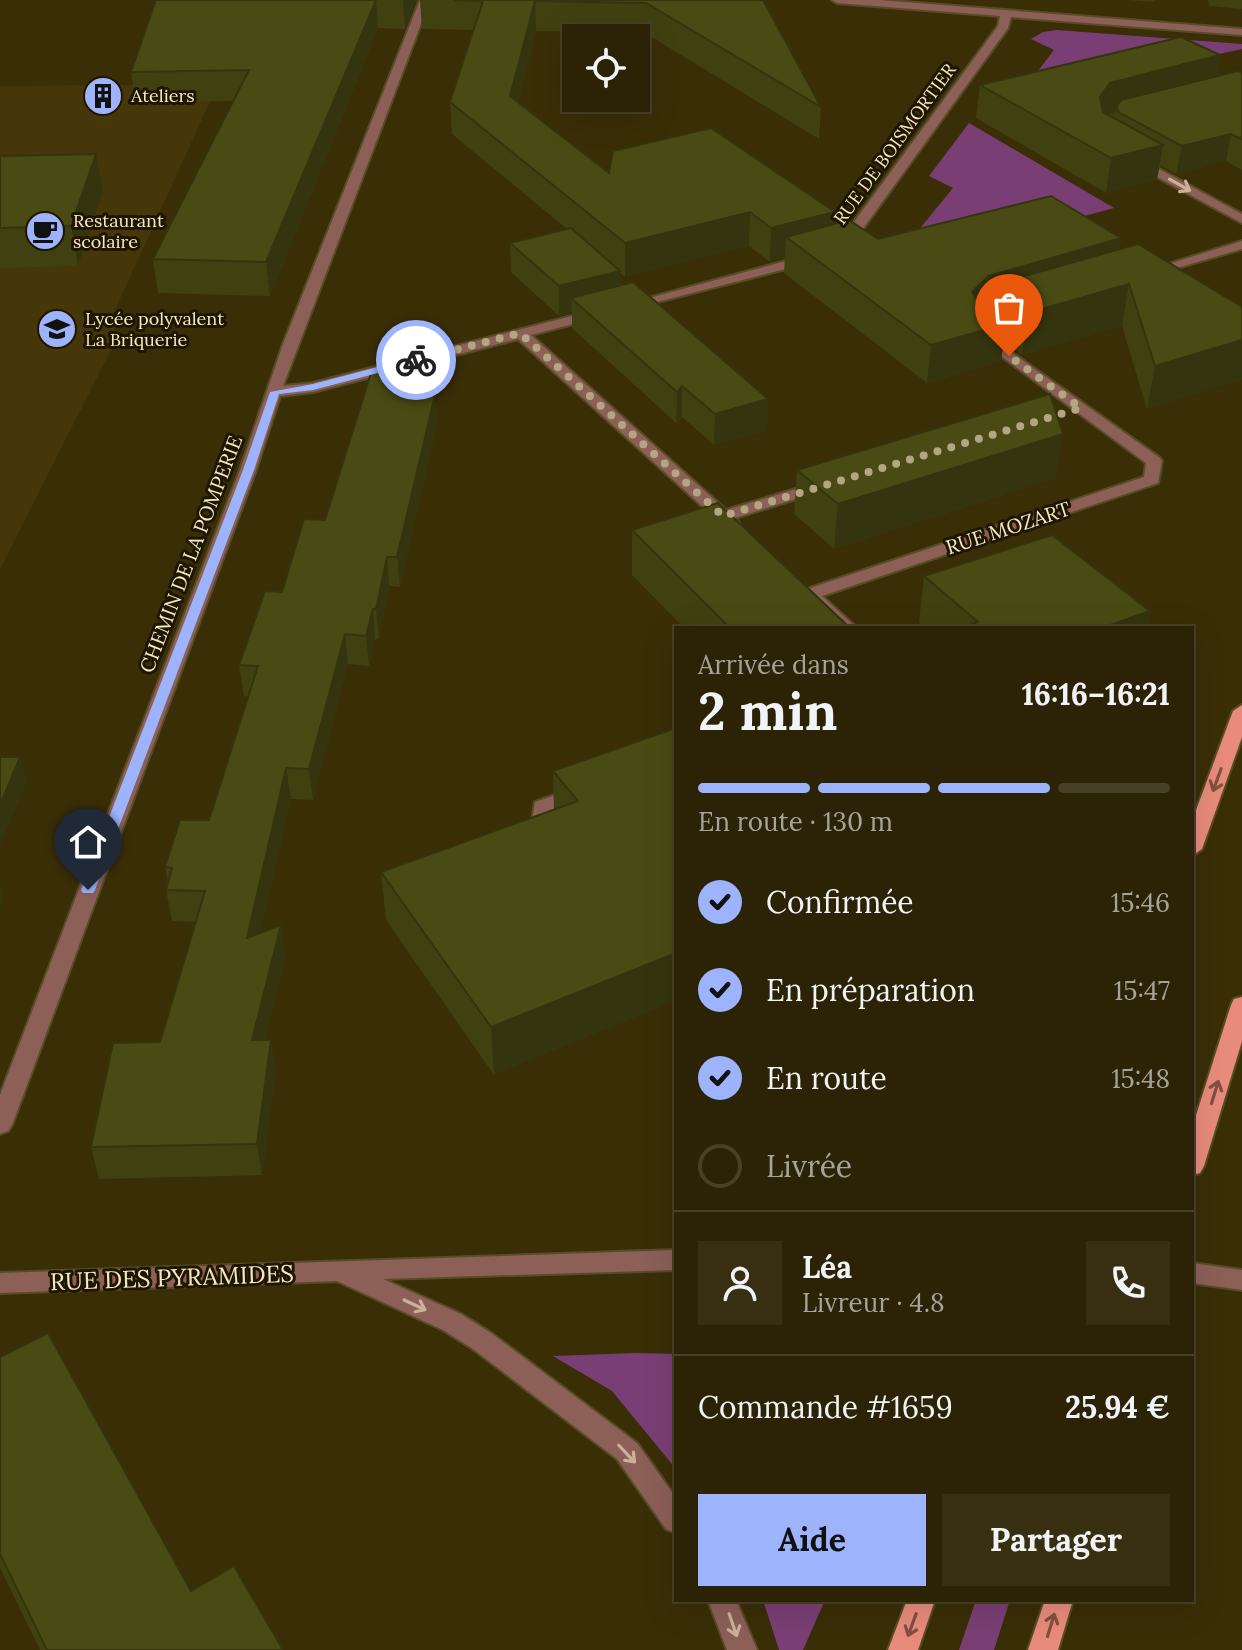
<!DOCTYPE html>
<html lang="fr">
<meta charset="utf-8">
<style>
body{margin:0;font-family:Lora,serif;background:#382f13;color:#f1f3f6;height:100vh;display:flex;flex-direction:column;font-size:30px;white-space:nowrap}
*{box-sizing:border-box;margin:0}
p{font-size:26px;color:#a6a49a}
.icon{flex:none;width:44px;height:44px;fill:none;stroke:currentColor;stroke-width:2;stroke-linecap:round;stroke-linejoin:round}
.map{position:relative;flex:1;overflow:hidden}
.side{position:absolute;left:674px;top:626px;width:520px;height:976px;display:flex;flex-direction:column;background:#2c2205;border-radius:0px;box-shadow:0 8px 32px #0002,0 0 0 2px #483f27}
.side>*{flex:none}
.controls{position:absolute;left:562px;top:24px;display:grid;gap:16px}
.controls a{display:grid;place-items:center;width:88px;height:88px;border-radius:0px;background:#2c2205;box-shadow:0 8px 32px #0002,0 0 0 2px #483f27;font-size:40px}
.pin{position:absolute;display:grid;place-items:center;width:68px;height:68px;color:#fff;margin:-82px -34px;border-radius:50% 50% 50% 0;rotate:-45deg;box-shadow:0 0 8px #0007}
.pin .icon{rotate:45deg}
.courier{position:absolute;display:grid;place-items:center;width:80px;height:80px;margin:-40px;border:6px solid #9db4fd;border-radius:50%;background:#fff;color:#222;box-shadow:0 2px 10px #0007}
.headline em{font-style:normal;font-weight:700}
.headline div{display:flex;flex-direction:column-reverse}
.headline{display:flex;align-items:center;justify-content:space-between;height:136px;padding:0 24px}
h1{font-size:52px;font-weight:700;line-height:60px}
.bar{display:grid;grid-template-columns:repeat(4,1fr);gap:12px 8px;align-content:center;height:96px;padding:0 24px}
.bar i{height:10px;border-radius:6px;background:#483f27}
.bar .on{background:#9db4fd}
.bar p{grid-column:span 4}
.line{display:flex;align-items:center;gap:20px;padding:0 24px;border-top:2px solid #483f27}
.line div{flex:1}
.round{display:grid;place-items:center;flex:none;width:84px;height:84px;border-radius:0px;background:#382f13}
ol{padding:0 24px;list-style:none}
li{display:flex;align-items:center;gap:24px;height:88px}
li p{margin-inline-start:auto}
li .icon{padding:8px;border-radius:50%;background:#9db4fd;color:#111;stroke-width:4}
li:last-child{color:#a6a49a}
li i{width:44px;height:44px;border:4px solid #483f27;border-radius:50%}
.primary-button{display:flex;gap:16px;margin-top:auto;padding:16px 24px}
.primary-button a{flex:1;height:92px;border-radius:0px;background:#9db4fd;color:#111;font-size:32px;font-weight:700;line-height:92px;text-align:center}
.primary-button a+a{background:#382f13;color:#f1f3f6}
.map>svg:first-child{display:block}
</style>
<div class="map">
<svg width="1242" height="1650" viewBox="0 0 1242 1650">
<rect width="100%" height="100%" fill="#3a2e07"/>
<path fill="#45370a" d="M218 84 110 321 118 336 0 569V86Z"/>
<g fill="#793f74">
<path d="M1057 30 1242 44V49L1018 97 1054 50 1031 39 1043 32Z"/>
<path d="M969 123 1114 208 830 285 899 254 953 188 929 176Z"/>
<path d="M636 1353 676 1354V1469L612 1391 553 1356Z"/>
<path d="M763 1600H825L803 1650H779Z"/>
<path d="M976 1600H1010L994 1650H959Z"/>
</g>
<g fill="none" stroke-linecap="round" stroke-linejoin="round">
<defs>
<g id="minor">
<path d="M420 0H430L283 386 313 383 599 309 604 310V316L531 335 726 510 819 482 827 487 825 490 735 518 739 523 737 527H725L518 339 313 392 280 396 256 470 12 1125 8 1131 0 1134V1095L240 470 283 344Z"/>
<path d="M832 0H879L1242 29V35L1011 17 1008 28 849 248 844 249 837 245 998 26 1000 16 837 3Z"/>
<path d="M1137 157 1242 214V223L1133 164 1131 161Z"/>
<path d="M1242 241V249L1150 276 1143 272Z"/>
<path d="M808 255 815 259 813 262 630 309 623 305Z"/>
<path d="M983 332 1160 458 1162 461 1158 483 822 596 857 628H837L804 598 801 594 804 590 1144 477 1146 463 978 339V333Z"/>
<path d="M578 787 585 789 588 793 585 797 552 811 546 845H532L529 840 535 802Z"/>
<path d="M676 1250V1270L383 1279 461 1314 491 1333 637 1443 676 1498V1533L666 1529 617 1459 473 1349 443 1330 337 1281 0 1293V1273Z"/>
<path d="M1192 1263 1242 1270V1290L1192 1283Z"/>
<path d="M708 1600H736L757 1650H727Z"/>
</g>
<g id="major">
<path d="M1242 705V737L1202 849 1192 856V821L1233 711Z"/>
<path d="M1242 997V1041L1204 1166 1200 1173 1192 1175V1128L1231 1005 1234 999Z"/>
<path d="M907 1600H935L918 1650H888Z"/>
<path d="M1045 1600H1073L1058 1650H1028Z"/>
</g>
</defs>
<use href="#minor" stroke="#584c26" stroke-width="4"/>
<use href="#major" stroke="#584c26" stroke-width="4"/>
<use href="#minor" fill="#8c5f57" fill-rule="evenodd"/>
<use href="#major" fill="#e88b7c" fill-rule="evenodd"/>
</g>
<g fill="#404011">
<path d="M156 0H417L405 29 378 28 270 296 158 293 153 259 233 101 135 103 131 72Z"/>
<path d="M420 0H763L821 107 819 139 645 33 536 31 518 102 609 173 834 224 878 239 1121 238 1119 249 1242 307 1147 409 1122 326 1022 355 1003 340 1001 361 927 383 784 273 785 258 770 262 749 246 625 277 620 273V285L768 399 767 430 714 445 682 417 676 423 572 328V313L559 316 511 272 510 243 567 229 452 134 450 102 473 30 422 29Z"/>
<path d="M1127 0H1155V2Z"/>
<path d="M1208 0H1242V9L1209 6Z"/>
<path d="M1220 55 1216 76 1242 73V170L1226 161 1176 174 1160 165 1157 179 1106 193 976 118 980 85Z"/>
<path d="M0 156 103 193 78 266 0 268Z"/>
<path d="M434 375 437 423 400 587 389 586 379 639 375 640 369 666 348 664 313 800 291 799 260 933 281 925 285 957 265 1040 276 1071 262 1175 99 1179 91 1147 160 1042 196 922 172 921 166 890 168 883 165 867 209 820 248 696H244L239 665 325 520Z"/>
<path d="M797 470 1056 478 834 549 794 514Z"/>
<path d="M632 530 850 628H684L632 575Z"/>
<path d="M924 576 1150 611 1147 628H925L919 622Z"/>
<path d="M676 728 494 1075 386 920 381 872 554 809 553 771Z"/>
<path d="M0 1357 191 1591 283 1650H40L0 1568Z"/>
</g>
<g fill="#34340e">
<path d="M376 0 378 28 270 296 266 262Z"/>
<path d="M403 0H417L405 29Z"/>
<path d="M535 1 536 31 511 128 510 96Z"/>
<path d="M1220 55 1214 88 1118 113 1117 106 1115 113 1105 116 1095 130 1100 97 1110 83Z"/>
<path d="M1231 134 1226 161 1176 174 1182 146Z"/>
<path d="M1163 145 1157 179 1106 193 1111 158Z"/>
<path d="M96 154 103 193 78 266 71 226Z"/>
<path d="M750 212 749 246 625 277V243Z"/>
<path d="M835 212 832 245 786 237 785 258 770 262 771 228Z"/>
<path d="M1121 238 1115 275 994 287 991 310 984 313 972 292 989 276Z"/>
<path d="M620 271V300L571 298 572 313 559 316V286Z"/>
<path d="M1129 284 1122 326 1022 355 1028 313Z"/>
<path d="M1006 324 1001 361 927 383 931 345Z"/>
<path d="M1242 340V380L1147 409 1155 366Z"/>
<path d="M434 375 437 423 400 587 397 557 428 395Z"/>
<path d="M682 386V417L676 423 677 392Z"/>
<path d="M768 399 767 430 714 445 715 414Z"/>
<path d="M1063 434 1056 478 834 549 838 504Z"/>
<path d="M387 557 389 586 379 639 376 609Z"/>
<path d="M373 609 375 640 369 666 366 636Z"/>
<path d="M1150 611 1147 628H1102Z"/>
<path d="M345 634 348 664 313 800 309 769Z"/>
<path d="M20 757 27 782 0 846V805Z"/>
<path d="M286 768 291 799 252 969 247 938Z"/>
<path d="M0 882 4 899 0 910Z"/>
<path d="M281 925 285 957 257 1072 252 1040Z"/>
<path d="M676 953V1001L494 1075 491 1027Z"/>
<path d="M271 1040 276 1071 262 1175 257 1144Z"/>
</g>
<g fill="#4a4b14" stroke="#34340e" stroke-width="2">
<path d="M156 0H376L266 262 153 259 249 70 131 72Z"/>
<path d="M454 0H763L821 107 646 3 535 1 510 96 609 173 613 151 711 128 835 212 771 228 750 212 625 243 450 102 483 1Z"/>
<path d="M1181 37 1220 55 1110 83 1100 97 1103 112 1163 145 1111 158 980 85Z"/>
<path d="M1238 71 1242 73V139L1231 134 1182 146 1118 112 1117 106 1121 100Z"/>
<path d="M96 154 71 226 0 228V156Z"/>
<path d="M1051 196 1121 238 989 276 972 292 982 307 1006 324 931 345 786 237 849 220 878 239Z"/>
<path d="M571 228 620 271 559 286 510 243Z"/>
<path d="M1138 244 1242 307V340L1155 366 1129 284 1028 313 994 287 1003 282Z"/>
<path d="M633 282 768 399 715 414 682 386 677 392 571 298Z"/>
<path d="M371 373 434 375 428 395H435L397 557H387L376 609H373L366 636 345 634 309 769 286 768 247 938 281 925 252 1040H271L257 1144 91 1147 113 1043 160 1042 205 891 166 890 172 868 165 867 180 820H209L258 666 239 665 265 591 282 592 304 519 325 520Z"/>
<path d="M1050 394 1063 434 838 504 797 470Z"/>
<path d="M718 503 850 628H730L632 530Z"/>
<path d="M1052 535 1150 611 1102 628H962L978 622 924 576Z"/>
<path d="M676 728V953L491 1027 381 872 578 801 553 771Z"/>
<path d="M0 757H20L0 805Z"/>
<path d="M48 1333 191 1591 234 1566 283 1650H47L0 1554V1357Z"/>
</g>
<defs><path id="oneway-shaft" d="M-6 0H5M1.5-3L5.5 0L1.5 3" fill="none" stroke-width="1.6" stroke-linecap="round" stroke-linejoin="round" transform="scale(2)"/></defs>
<g stroke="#cab19a">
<use href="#oneway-shaft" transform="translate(1180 185) rotate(29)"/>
<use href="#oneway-shaft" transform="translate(415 1305) rotate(25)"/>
<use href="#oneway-shaft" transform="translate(627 1454) rotate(47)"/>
<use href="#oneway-shaft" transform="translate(733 1625) rotate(71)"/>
</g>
<g stroke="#84503e">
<use href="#oneway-shaft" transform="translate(1217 780) rotate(110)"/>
<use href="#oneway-shaft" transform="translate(1215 1092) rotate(-73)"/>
<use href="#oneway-shaft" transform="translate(912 1625) rotate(110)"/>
<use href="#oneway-shaft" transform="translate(1051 1625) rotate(-73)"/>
</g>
<path fill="#9db4fd" d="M416 357 420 362 313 390 279 394 254 470 95 890 93 893H83L81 890 243 470 270 392 313 384Z"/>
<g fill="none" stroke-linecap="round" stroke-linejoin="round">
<path stroke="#b3a783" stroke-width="8" stroke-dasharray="0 14.4" d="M416 360 520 333 723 516 1081 408 1009 356"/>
</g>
<defs>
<symbol id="building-disc" viewBox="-11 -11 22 22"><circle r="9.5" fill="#9db4fd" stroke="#201600"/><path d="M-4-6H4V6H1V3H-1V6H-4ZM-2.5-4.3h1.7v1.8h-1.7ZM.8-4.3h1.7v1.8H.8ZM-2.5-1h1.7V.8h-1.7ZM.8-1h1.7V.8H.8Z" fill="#111"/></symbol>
<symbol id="cafe-disc" viewBox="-11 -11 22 22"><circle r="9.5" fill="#9db4fd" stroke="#201600"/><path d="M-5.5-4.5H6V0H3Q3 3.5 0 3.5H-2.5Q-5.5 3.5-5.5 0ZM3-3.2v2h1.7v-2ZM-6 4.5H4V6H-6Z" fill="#111"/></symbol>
<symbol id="school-disc" viewBox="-11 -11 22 22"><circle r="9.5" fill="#9db4fd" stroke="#201600"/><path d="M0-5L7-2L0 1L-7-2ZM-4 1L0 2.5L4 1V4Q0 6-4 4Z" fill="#111"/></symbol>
</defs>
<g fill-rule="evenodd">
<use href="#building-disc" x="81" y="74" width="44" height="44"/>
<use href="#cafe-disc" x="23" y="209" width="44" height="44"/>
<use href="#school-disc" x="35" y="307" width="44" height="44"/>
</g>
<g text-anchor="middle" stroke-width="6" stroke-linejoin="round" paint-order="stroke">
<g font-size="18" fill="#f4e8c6" stroke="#201600" text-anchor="start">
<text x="131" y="102">Ateliers</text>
<text x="73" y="227">Restaurant<tspan x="73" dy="21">scolaire</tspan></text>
<text x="85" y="325">Lycée polyvalent<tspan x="85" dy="21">La Briquerie</tspan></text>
</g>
<g font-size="18" fill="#f4e8c6" stroke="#201600">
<text transform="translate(895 144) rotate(-54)" y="6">RUE DE BOISMORTIER</text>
</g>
<g font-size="20" fill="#f4e8c6" stroke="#201600">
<text transform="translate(1008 528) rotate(-18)" y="7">RUE MOZART</text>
<text transform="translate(191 554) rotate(-69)" y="7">CHEMIN DE LA POMPERIE</text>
</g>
<g font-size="24" fill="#f4e8c6" stroke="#201600">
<text transform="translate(172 1278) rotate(-2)" y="8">RUE DES PYRAMIDES</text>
</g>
</g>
</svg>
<div class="controls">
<a><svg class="icon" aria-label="locate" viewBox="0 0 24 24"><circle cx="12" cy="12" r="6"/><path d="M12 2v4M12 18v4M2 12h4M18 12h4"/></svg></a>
</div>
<div class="pin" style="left:1009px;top:356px;background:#ea580c"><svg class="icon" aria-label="bag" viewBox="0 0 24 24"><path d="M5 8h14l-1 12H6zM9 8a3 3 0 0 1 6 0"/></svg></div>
<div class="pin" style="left:88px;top:890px;background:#1f2937"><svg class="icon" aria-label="home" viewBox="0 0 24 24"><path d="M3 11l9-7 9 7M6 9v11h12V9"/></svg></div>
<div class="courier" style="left:416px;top:360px"><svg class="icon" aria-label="bike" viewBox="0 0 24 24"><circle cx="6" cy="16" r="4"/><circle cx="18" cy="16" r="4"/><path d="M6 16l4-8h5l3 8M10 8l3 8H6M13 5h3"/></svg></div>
<section class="side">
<div class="headline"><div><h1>2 min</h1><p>Arrivée dans</p></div><em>16:16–16:21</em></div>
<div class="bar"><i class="on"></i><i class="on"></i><i class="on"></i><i></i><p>En route · 130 m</p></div>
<ol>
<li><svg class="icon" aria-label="check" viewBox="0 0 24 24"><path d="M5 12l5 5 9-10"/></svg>Confirmée<p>15:46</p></li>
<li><svg class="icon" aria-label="check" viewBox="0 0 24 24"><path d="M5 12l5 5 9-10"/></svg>En préparation<p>15:47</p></li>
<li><svg class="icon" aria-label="check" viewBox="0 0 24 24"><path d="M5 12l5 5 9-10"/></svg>En route<p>15:48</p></li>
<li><i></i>Livrée</li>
</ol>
<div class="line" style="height:144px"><a class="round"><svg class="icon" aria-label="person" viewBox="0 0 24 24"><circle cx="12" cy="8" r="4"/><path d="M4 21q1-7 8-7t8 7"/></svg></a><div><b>Léa</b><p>Livreur · 4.8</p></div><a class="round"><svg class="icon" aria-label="phone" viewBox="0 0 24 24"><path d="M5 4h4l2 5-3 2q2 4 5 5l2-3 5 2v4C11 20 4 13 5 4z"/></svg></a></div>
<div class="line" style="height:104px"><div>Commande #1659</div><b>25.94 €</b></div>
<div class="primary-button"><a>Aide</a><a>Partager</a></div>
</section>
</div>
